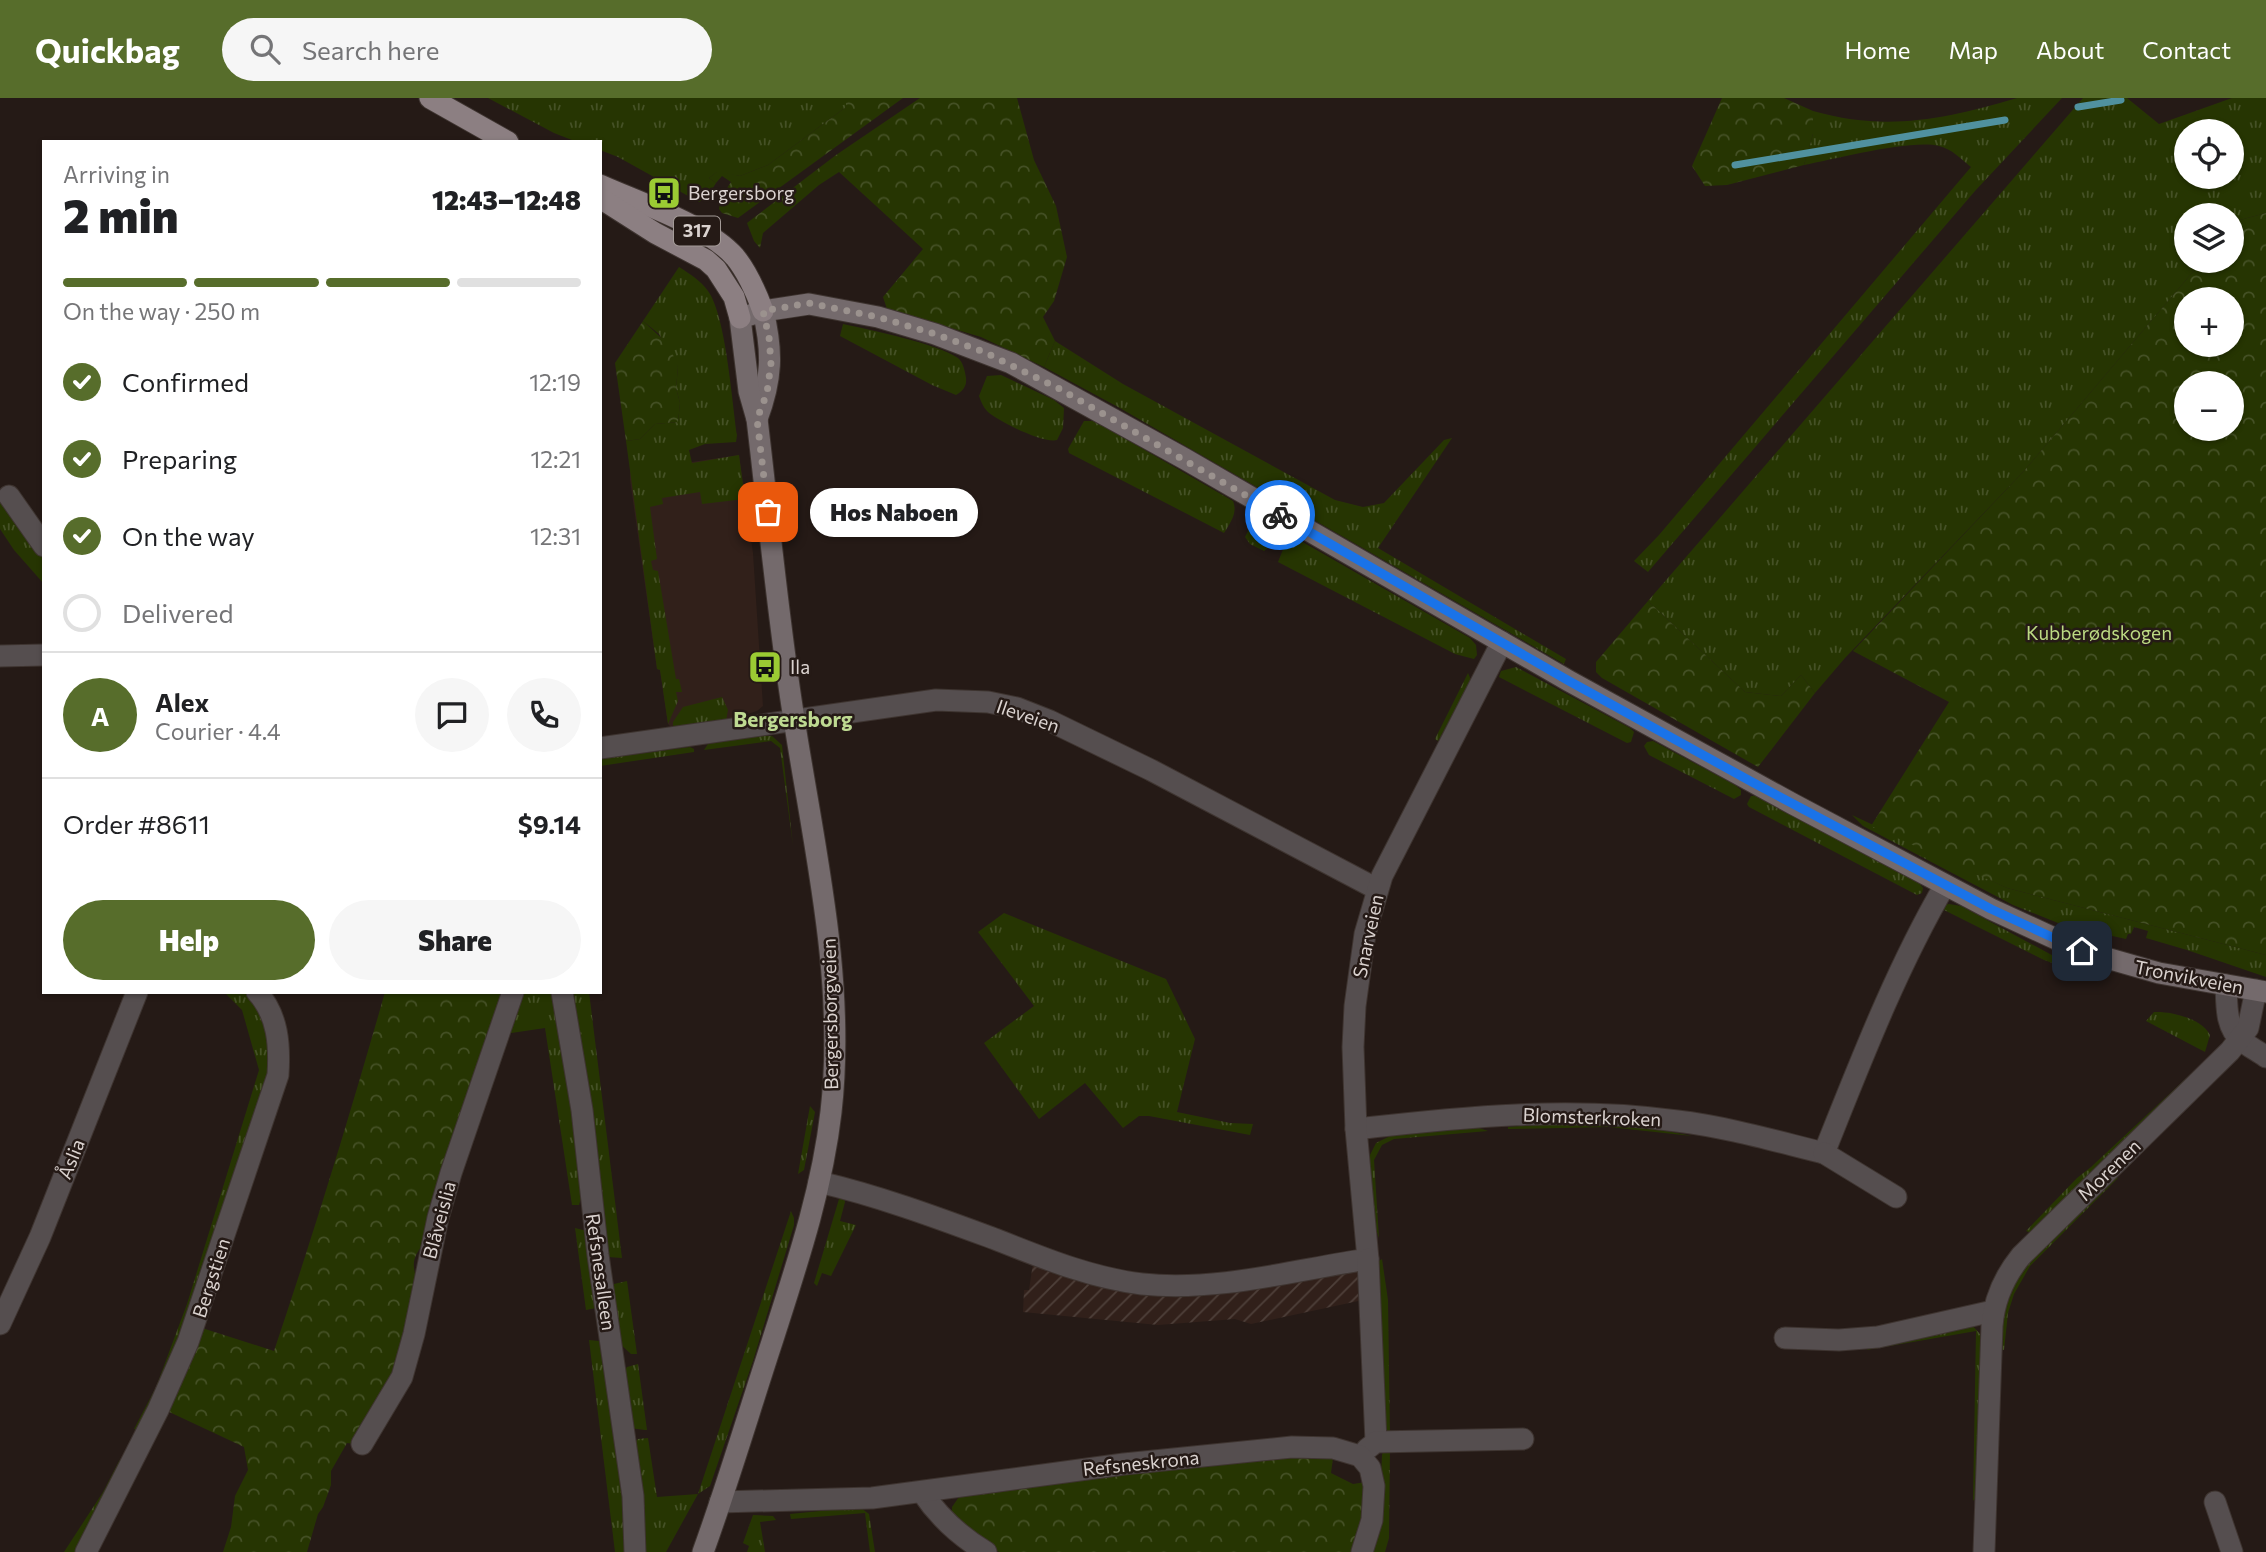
<!DOCTYPE html>
<meta charset="utf-8">
<style>
body{margin:0;font-family:Commissioner,sans-serif;background:#f6f6f6;color:#202124;height:100vh;display:flex;flex-direction:column;font-size:26px;white-space:nowrap}
*{box-sizing:border-box;margin:0}
p{font-size:23px;color:#757577}
.icon{flex:none;width:38px;height:38px;fill:none;stroke:currentColor;stroke-width:2;stroke-linecap:round;stroke-linejoin:round}
.map{position:relative;flex:1;overflow:hidden}
.drawer{position:absolute;left:42px;top:42px;width:560px;height:854px;display:flex;flex-direction:column;background:#fff;border-radius:0px;box-shadow:0 2px 5px #0004}
.drawer>*{flex:none}
.buttons{position:absolute;left:2174px;top:21px;display:grid;gap:14px}
.buttons a{display:grid;place-items:center;width:70px;height:70px;border-radius:50%;background:#fff;box-shadow:0 2px 5px #0004;font-size:35px}
.pin{position:absolute;display:grid;place-items:center;width:60px;height:60px;color:#fff;margin:-30px;border-radius:14px;box-shadow:0 4px 10px #0006}
.courier{position:absolute;display:grid;place-items:center;width:70px;height:70px;margin:-35px;border:5px solid #1a73e8;border-radius:50%;background:#fff;color:#222;box-shadow:0 2px 9px #0007}
.bubble{position:absolute;height:49px;border-radius:24px;background:#fff;box-shadow:0 2px 5px #0004;font-size:23px;font-weight:800;line-height:49px;text-align:center}
.head em{font-style:normal;font-weight:800}
.head div{display:flex;flex-direction:column-reverse}
.head{display:flex;align-items:center;justify-content:space-between;height:119px;padding:0 21px}
h1{font-size:46px;font-weight:800;line-height:52px}
.bar{display:grid;grid-template-columns:repeat(4,1fr);gap:10px 7px;align-content:center;height:84px;padding:0 21px}
.bar i{height:9px;border-radius:5px;background:#e0e0e0}
.bar .current{background:#576d2b}
.bar p{grid-column:span 4}
.line{display:flex;align-items:center;gap:18px;padding:0 21px;border-top:2px solid #e0e0e0}
.line div{flex:1}
.round{display:grid;place-items:center;flex:none;width:74px;height:74px;border-radius:37px;background:#f6f6f6}
ol{padding:0 21px;list-style:none}
li{display:flex;align-items:center;gap:21px;height:77px}
li p{margin-inline-start:auto}
li .icon{padding:7px;border-radius:50%;background:#576d2b;color:#fff;stroke-width:4}
li:last-child{color:#757577}
li i{width:38px;height:38px;border:4px solid #e0e0e0;border-radius:50%}
.action{display:flex;gap:14px;margin-top:auto;padding:14px 21px}
.action a{flex:1;height:80px;border-radius:42px;background:#576d2b;color:#fff;font-size:28px;font-weight:800;line-height:80px;text-align:center}
.action a+a{background:#f6f6f6;color:#202124}
header{display:flex;align-items:center;gap:42px;box-sizing:border-box;height:98px;padding:0 35px;background:#576d2b;color:#fff}
header strong{font-size:33px}
nav{display:flex;gap:38px;margin-inline-start:auto;font-size:24px}
.search{width:490px;height:63px;background:#f6f6f6;display:flex;align-items:center;gap:18px;box-sizing:border-box;padding:0 24px;border-radius:38px;color:#757577;font-size:26px}
.map>svg:first-child{display:block}
</style>
<header>
<strong>Quickbag</strong>
<div class="search"><svg class="icon" aria-label="search" viewBox="0 0 24 24"><circle cx="10" cy="10" r="6"/><path d="M15 15l6 6"/></svg>Search here</div>
<nav><a>Home</a><a>Map</a><a>About</a><a>Contact</a></nav>
</header>
<div class="map">
<svg width="2266" height="1454" viewBox="0 0 2266 1454">
<defs>
<pattern id="industrial-furrows" width="10" height="10" patternUnits="userSpaceOnUse" patternTransform="scale(1.75)"><rect width="10" height="10" fill="#31201a"/><path d="M-1 1l2-2M0 10L10 0M9 11l2-2" fill="none" stroke="#4e403a"/></pattern>
<pattern id="grass-tufts" width="24" height="20" patternUnits="userSpaceOnUse" patternTransform="scale(1.75)"><rect width="24" height="20" fill="#263502"/><path d="M3 7l-1-3M5 7V3M7 7l1-3M15 17l-1-3M17 17v-4M19 17l1-3" fill="none" stroke="#455126"/></pattern>
<pattern id="forest-crowns" width="20" height="18" patternUnits="userSpaceOnUse" patternTransform="scale(1.75)"><rect width="20" height="18" fill="#263502"/><path d="M2 6a3 3 0 1 1 6 0M12 15a3 3 0 1 1 6 0" fill="none" stroke="#455126"/></pattern>
</defs>
<rect width="100%" height="100%" fill="#251a16"/>
<path fill="#31201a" d="M739 357 753 455 763 608 757 613 726 623 673 631 668 626 660 572 657 571 630 382V373Z"/>
<path fill="url(#industrial-furrows)" d="M1033 1165 1108 1186 1354 1166 1360 1178 1363 1202 1251 1226 1235 1221 1158 1227 1023 1214 1024 1192H1029Z"/>
<g fill="url(#grass-tufts)" fill-rule="evenodd">
<path d="M488 0H846V9L768 67 740 78 717 74 709 80 716 85 708 98 699 104 618 59 600 52V44H577L554 35Z"/>
<path d="M2017 0H2062L1975 93 1648 474 1634 463 1659 437 1971 69C1961 61 1952 51 1939 48 1911 41 1836 61 1804 67L1813 36V13C1887 34 1945 21 2017 0Z"/>
<path d="M2083 0H2127L2159 26 2232 0H2266V115L2236 123 2231 128V117H2186V163H2202L2024 373 1845 560 1815 595 1801 577 1781 598 1745 594 1648 503ZM2186 33H2231V79H2186Z"/>
<path d="M679 169C690 176 700 182 708 193 726 218 732 304 737 337L736 344 705 346 689 352 692 365 739 357 745 401 702 406 700 394 662 400 663 406 650 409 657 461 651 463 653 472 658 473 676 581H679L682 594H676L678 603 668 626 660 572 657 571 626 343 640 341 655 326 678 324 680 305 676 290 678 269 659 236 643 223Z"/>
<path d="M843 226C870 232 936 245 958 260 963 264 965 273 966 280 967 288 963 293 956 297L932 287 840 238Z"/>
<path d="M1055 243 1123 286 1335 402 1363 409 1384 405 1444 342 1452 340 1378 450 1566 561 1564 566 1118 309 1044 269Z"/>
<path d="M1001 277 1054 302 1064 310 1063 330 1057 342C1044 346 997 323 987 313 983 309 981 303 979 298L987 278Z"/>
<path d="M1084 323H1093L1117 336 1233 403C1238 415 1230 425 1224 435L1069 355 1068 351Z"/>
<path d="M0 403 44 460V486L14 452 0 431Z"/>
<path d="M1262 422 1274 431C1275 442 1273 447 1264 453L1250 446 1245 439 1253 423Z"/>
<path d="M1292 438 1470 540 1476 547 1477 557 1474 561 1455 556 1278 464 1288 439Z"/>
<path d="M1516 569 1630 630 1634 634 1631 644 1627 645 1499 579 1501 573Z"/>
<path d="M1468 575 1471 582 1438 643 1435 641Z"/>
<path d="M722 599 728 612 726 623 673 631V624L683 609Z"/>
<path d="M759 638H772L782 647 793 748 780 650 771 643 704 652 708 646Z"/>
<path d="M1653 643 1735 687 1741 692V697L1734 701 1649 657 1644 648 1647 644Z"/>
<path d="M690 649 694 651V654L600 668V661Z"/>
<path d="M1751 698H1757L1919 785 1923 790 1922 795 1917 797 1749 709 1747 706Z"/>
<path d="M1852 717 2007 790 2266 857V879L2187 852 2146 840 2148 833 2134 829 2131 836H2128L2126 841 2063 827 2013 807 1863 728Z"/>
<path d="M1949 806 1961 808 2061 862 2058 867 2044 862 1944 812V807Z"/>
<path d="M1004 815 1166 881 1195 941 1177 1014 1230 1025 1253 1026 1250 1037 1149 1018H1139L1123 1030 1085 985 1039 1021 984 945 1034 908 978 834Z"/>
<path d="M224 894H249L263 912 273 961 213 1156 141 1333 134 1331 156 1289 187 1206 259 972 242 912Z"/>
<path d="M519 894H555L580 1074 581 1100 579 1107H572L545 930 504 936Z"/>
<path d="M570 894H589L622 1160 608 1159Z"/>
<path d="M2154 914C2172 913 2202 921 2210 937L2205 954 2146 923Z"/>
<path d="M2195 972 2031 1135 2026 1133 2077 1080 2091 1069Z"/>
<path d="M810 1008 815 1014 804 1072 798 1076Z"/>
<path d="M1547 1026 1642 1028 1692 1038 1609 1029 1508 1031V1029Z"/>
<path d="M1479 1030 1488 1033 1394 1041 1382 1047 1374 1062 1379 1140 1374 1126 1369 1059 1376 1045 1392 1037Z"/>
<path d="M2114 1080H2118L2030 1168 2014 1196 2008 1215 2004 1252 2000 1251C2001 1231 2003 1211 2011 1192 2026 1156 2085 1109 2114 1080Z"/>
<path d="M844 1100 845 1104 840 1123 856 1127 831 1178 822 1175 817 1188 814 1185 839 1101Z"/>
<path d="M791 1113 794 1120V1127L753 1263 710 1388 698 1396 666 1454H642L634 1345 638 1341 648 1340 657 1399 698 1396Z"/>
<path d="M575 1130 587 1133 596 1210 586 1212Z"/>
<path d="M1382 1161 1388 1202 1390 1339 1383 1338 1377 1179 1379 1163Z"/>
<path d="M627 1183 637 1256H631L619 1245 611 1189 614 1186Z"/>
<path d="M1971 1226 1980 1236 1982 1244 1976 1399 1973 1403 1976 1233 1867 1252 1871 1247Z"/>
<path d="M589 1242 599 1243 628 1423V1454H615Z"/>
<path d="M638 1266 647 1332H645L630 1330 623 1274 627 1269Z"/>
<path d="M1390 1349 1389 1440 1385 1454H1368L1379 1422 1382 1357 1384 1350Z"/>
<path d="M120 1361 113 1389 78 1454H64L103 1394Z"/>
<path d="M850 1410H861L869 1416 875 1454H870L865 1415 791 1421 790 1416Z"/>
<path d="M753 1417 773 1418 776 1422 760 1424 765 1454H747L749 1448 743 1445Z"/>
</g>
<g fill="url(#forest-crowns)" fill-rule="evenodd">
<path d="M846 0H903L738 120 722 115 719 111 721 99 731 84 722 78 716 85 709 80 718 73 740 78 768 67 846 9Z"/>
<path d="M920 0H1017L1034 62 1056 108 1067 159 1054 203 1043 219 1055 243 1044 269 981 239 887 211 883 199 923 151 839 74 819 87 763 135 760 150 754 143 747 125 836 57Z"/>
<path d="M1722 0H1784L1813 13V36L1804 67 1727 87 1705 88 1692 68Z"/>
<path d="M2266 115V857L2007 790 1871 728 1949 604 1853 553 2024 373 2202 163H2231V128L2236 123ZM2186 201H2231V247H2186ZM2231 285V331H2186V285Z"/>
<path d="M643 223 669 247 678 269 676 290 680 305 678 324 655 326 640 341 626 343 615 265Z"/>
<path d="M1648 503 1745 594 1781 598 1801 577 1815 595 1758 669 1602 580 1596 574V564Z"/>
<path d="M385 894H507L425 1143C414 1159 410 1164 418 1184L394 1282 354 1346 347 1345 331 1373V1387L323 1409 318 1416 307 1454H223L231 1429 235 1398 248 1372 244 1349 165 1312 202 1230 274 1253C314 1134 351 1014 385 894Z"/>
<path d="M1273 1359 1333 1360 1331 1375 1353 1386 1366 1384 1368 1399 1356 1454H999L985 1445 952 1415V1409L961 1396Z"/>
</g>
<g fill="none" stroke-linecap="round" stroke-linejoin="round">
<g stroke="#50919f" stroke-width="7">
<path d="M2078 9 2121 2"/>
<path d="M1735 67 2005 22"/>
</g>
<defs>
<g id="street">
<path d="M9 398 44 448"/>
<path d="M0 558 44 557"/>
<path d="M600 650 936 602 988 604 1017 610 1050 623 1151 672 1377 791"/>
<path d="M2226 887C2227 906 2225 929 2241 942 2249 949 2258 953 2266 959"/>
<path d="M562 894 582 1012 598 1157 633 1398 635 1454"/>
<path d="M1356 1031C1462 1019 1571 1008 1677 1023 1727 1029 1775 1043 1824 1055 1860 965 1896 871 1945 787"/>
<path d="M1824 1055 1896 1099"/>
<path d="M819 1084C879 1098 938 1120 995 1141 1043 1160 1091 1180 1142 1186 1218 1194 1294 1172 1368 1161L1356 1031 1353 949 1355 908 1365 836 1382 778 1502 544"/>
<path d="M1368 1161 1376 1344"/>
<path d="M0 1226 40 1139 137 894"/>
<path d="M1785 1240 1839 1242 1878 1239 1993 1213"/>
<path d="M362 1346 402 1279 414 1236 438 1120 451 1075 513 894"/>
<path d="M1367 1351 1376 1344 1523 1341"/>
<path d="M922 1394C938 1418 961 1439 986 1454"/>
<path d="M720 1404 872 1400 1124 1366 1292 1349 1333 1350 1360 1358 1370 1370 1374 1388 1372 1422 1362 1454"/>
<path d="M2215 1404 2232 1454"/>
<path d="M86 1454 158 1312 188 1244 278 977C280 947 278 917 257 894"/>
<path d="M1984 1454 1992 1228C1994 1201 2004 1179 2021 1158L2230 953 2248 930 2256 892"/>
</g>
<g id="secondary">
<path d="M757 321C772 281 773 254 763 213"/>
<path d="M703 1454C728 1385 749 1314 772 1244 796 1169 822 1093 831 1014 846 882 814 750 794 621 778 522 769 421 757 321L749 293 740 220 763 213 809 206 878 219 935 236 1011 265 1185 361 1569 583 1793 706 1991 811 2082 853 2159 875 2266 894"/>
</g>
<g id="primary">
<path d="M430 0 508 44"/>
<path d="M600 87C640 105 707 127 735 159 748 175 756 194 763 213"/>
<path d="M600 100 655 135 706 162 716 171 734 199 740 220"/>
</g>
</defs>
<use href="#street" stroke="#3e3430" stroke-width="23"/>
<use href="#secondary" stroke="#3e3430" stroke-width="23"/>
<use href="#primary" stroke="#3e3430" stroke-width="23"/>
<use href="#street" stroke="#554e4f" stroke-width="21"/>
<use href="#secondary" stroke="#746a6c" stroke-width="21"/>
<use href="#primary" stroke="#8c7f82" stroke-width="21"/>
</g>
<g fill="none" stroke-linecap="round" stroke-linejoin="round">
<path stroke="#9b928e" stroke-width="7" stroke-dasharray="0 12.6" d="M768 414 757 321 767 295 771 265 769 239 763 213 809 205 878 219 935 236 984 254 1058 290 1280 417"/>
<path stroke="#1a73e8" stroke-width="9" d="M1280 417 1569 583 1752 684 1991 811 2082 853"/>
</g>
<defs>
<symbol id="bus-square" viewBox="-11 -11 22 22"><rect x="-9" y="-9" width="18" height="18" rx="4" fill="#9bcb33" stroke="#251a16"/><path d="M-5-6H5V4H4V6H2V4H-2V6H-4V4H-5ZM-3.5-4V0h7V-4ZM-3.5 1.2v1.5H-2V1.2ZM2 1.2v1.5H3.5V1.2Z" fill="#111"/></symbol>
</defs>
<g fill-rule="evenodd">
<use href="#bus-square" x="645" y="76" width="38" height="38"/>
<use href="#bus-square" x="746" y="550" width="38" height="38"/>
</g>
<g text-anchor="middle" stroke-width="5" stroke-linejoin="round" paint-order="stroke">
<rect fill="#251a16" stroke="#a49b98" stroke-width="2" x="674" y="118.5" width="46" height="29" rx="5"/>
<g font-size="18" font-weight="bold" fill="#dad2cf">
<text x="697" y="139">317</text>
</g>
<g font-size="19" fill="#dad2cf" stroke="#251a16" text-anchor="start">
<text x="688" y="102">Bergersborg</text>
<text x="790" y="576">Ila</text>
</g>
<g font-size="19" fill="#bcda83" stroke="#251a16">
<text x="2099" y="542">Kubberødskogen</text>
</g>
<g font-size="19" fill="#dad2cf" stroke="#251a16">
<text transform="translate(1028 618) rotate(19)" y="7">Ileveien</text>
<text transform="translate(1368 838) rotate(-78)" y="7">Snarveien</text>
<text transform="translate(2189 879) rotate(11)" y="7">Tronvikveien</text>
<text transform="translate(830 916) rotate(-91)" y="7">Bergersborgveien</text>
<text transform="translate(1592 1019) rotate(2)" y="7">Blomsterkroken</text>
<text transform="translate(71 1061) rotate(-68)" y="7">Åslia</text>
<text transform="translate(2109 1072) rotate(-44)" y="7">Morenen</text>
<text transform="translate(439 1122) rotate(-75)" y="7">Blåveislia</text>
<text transform="translate(601 1174) rotate(82)" y="7">Refsnesalleen</text>
<text transform="translate(211 1180) rotate(-72)" y="7">Bergstien</text>
<text transform="translate(1141 1365) rotate(-6)" y="7">Refsneskrona</text>
</g>
<g font-size="21" font-weight="bold" fill="#beda92" stroke="#251a16">
<text x="793" y="629">Bergersborg</text>
</g>
</g>
</svg>
<div class="buttons">
<a><svg class="icon" aria-label="locate" viewBox="0 0 24 24"><circle cx="12" cy="12" r="6"/><path d="M12 2v4M12 18v4M2 12h4M18 12h4"/></svg></a>
<a><svg class="icon" aria-label="layers" viewBox="0 0 24 24"><path d="M12 4l9 5-9 5-9-5zM3 14l9 5 9-5"/></svg></a>
<a>+</a>
<a>−</a>
</div>
<div class="pin" style="left:768px;top:414px;background:#ea580c"><svg class="icon" aria-label="bag" viewBox="0 0 24 24"><path d="M5 8h14l-1 12H6zM9 8a3 3 0 0 1 6 0"/></svg></div>
<div class="pin" style="left:2082px;top:853px;background:#1f2937"><svg class="icon" aria-label="home" viewBox="0 0 24 24"><path d="M3 11l9-7 9 7M6 9v11h12V9"/></svg></div>
<div class="courier" style="left:1280px;top:417px"><svg class="icon" aria-label="bike" viewBox="0 0 24 24"><circle cx="6" cy="16" r="4"/><circle cx="18" cy="16" r="4"/><path d="M6 16l4-8h5l3 8M10 8l3 8H6M13 5h3"/></svg></div>
<div class="bubble" style="left:810px;top:390px;width:168px">Hos Naboen</div>
<section class="drawer">
<div class="head"><div><h1>2 min</h1><p>Arriving in</p></div><em>12:43–12:48</em></div>
<div class="bar"><i class="current"></i><i class="current"></i><i class="current"></i><i></i><p>On the way · 250 m</p></div>
<ol>
<li><svg class="icon" aria-label="check" viewBox="0 0 24 24"><path d="M5 12l5 5 9-10"/></svg>Confirmed<p>12:19</p></li>
<li><svg class="icon" aria-label="check" viewBox="0 0 24 24"><path d="M5 12l5 5 9-10"/></svg>Preparing<p>12:21</p></li>
<li><svg class="icon" aria-label="check" viewBox="0 0 24 24"><path d="M5 12l5 5 9-10"/></svg>On the way<p>12:31</p></li>
<li><i></i>Delivered</li>
</ol>
<div class="line" style="height:126px"><b class="round" style="background:#576d2b;color:#fff">A</b><div><b>Alex</b><p>Courier · 4.4</p></div><a class="round"><svg class="icon" aria-label="chat" viewBox="0 0 24 24"><path d="M4 5h16v11H9l-5 4z"/></svg></a><a class="round"><svg class="icon" aria-label="phone" viewBox="0 0 24 24"><path d="M5 4h4l2 5-3 2q2 4 5 5l2-3 5 2v4C11 20 4 13 5 4z"/></svg></a></div>
<div class="line" style="height:91px"><div>Order #8611</div><b>$9.14</b></div>
<div class="action"><a>Help</a><a>Share</a></div>
</section>
</div>
